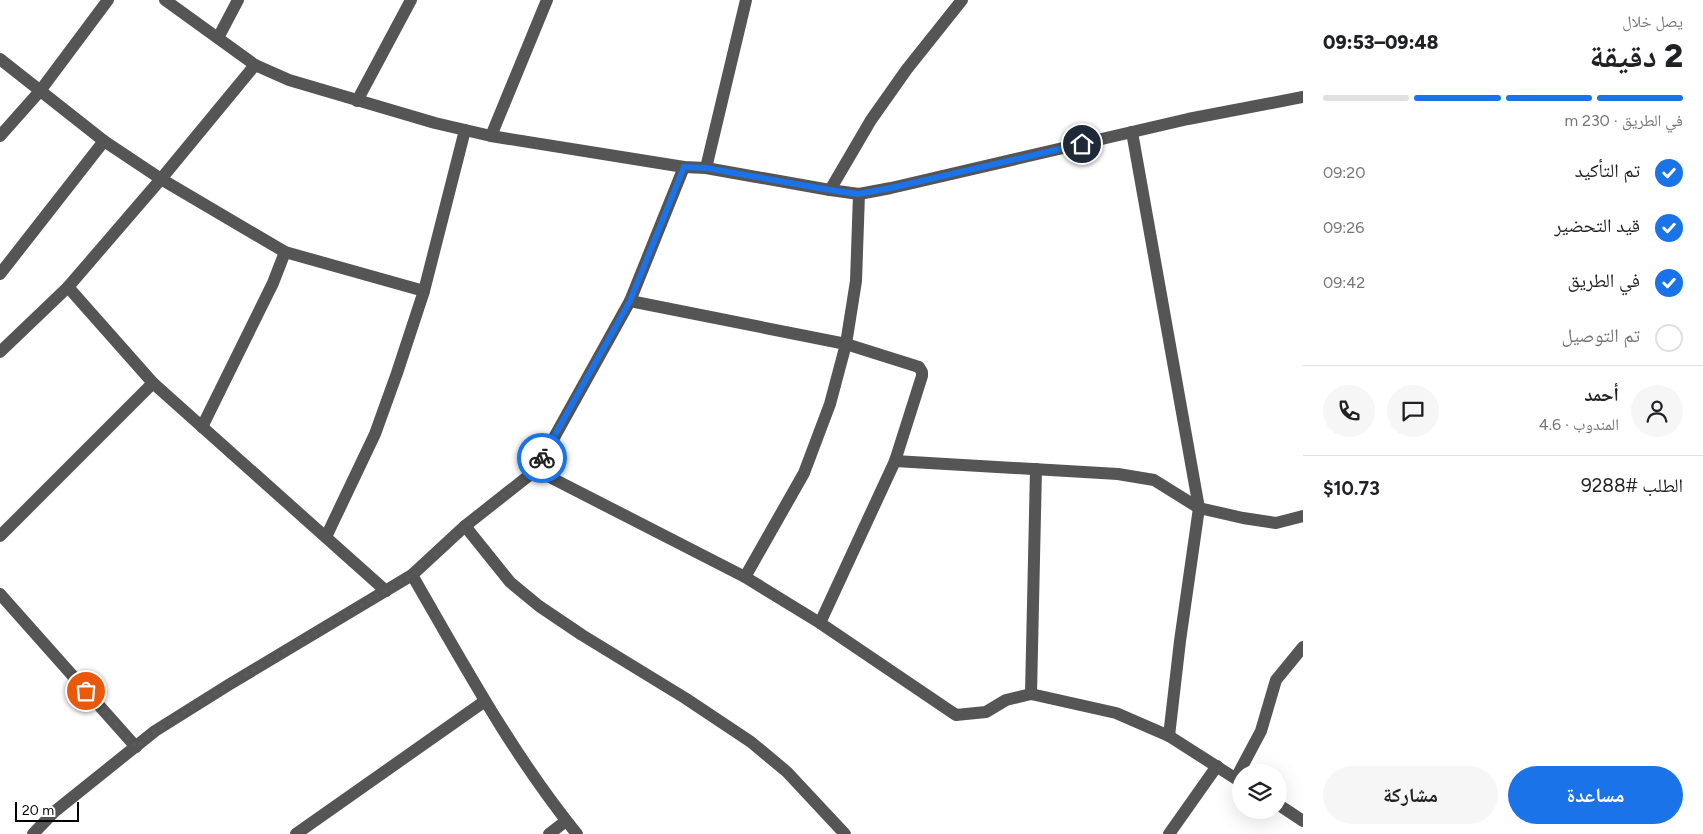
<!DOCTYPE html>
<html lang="ar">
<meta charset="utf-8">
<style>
body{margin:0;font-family:Figtree,"Noto Naskh Arabic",sans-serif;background:#f6f6f6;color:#202124;direction:rtl;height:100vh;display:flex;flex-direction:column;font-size:19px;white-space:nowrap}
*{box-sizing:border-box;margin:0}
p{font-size:16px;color:#757577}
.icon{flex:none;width:28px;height:28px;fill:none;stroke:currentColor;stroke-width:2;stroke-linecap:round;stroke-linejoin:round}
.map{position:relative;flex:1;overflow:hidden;direction:ltr}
.sheet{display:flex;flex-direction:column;background:#fff;width:400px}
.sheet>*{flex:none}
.controls{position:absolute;left:1232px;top:764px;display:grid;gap:10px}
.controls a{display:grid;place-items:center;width:55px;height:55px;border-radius:50%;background:#fff;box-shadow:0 5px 20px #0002;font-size:25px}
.scale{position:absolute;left:15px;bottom:12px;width:64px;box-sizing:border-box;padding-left:5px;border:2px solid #000;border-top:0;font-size:14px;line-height:18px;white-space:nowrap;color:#000;-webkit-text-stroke:4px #fff;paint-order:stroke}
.pin{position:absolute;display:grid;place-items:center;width:42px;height:42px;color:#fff;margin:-21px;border:2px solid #fff;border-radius:50%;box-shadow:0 1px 5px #0007}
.courier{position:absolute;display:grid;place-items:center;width:50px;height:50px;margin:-25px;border:4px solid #1a73e8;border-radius:50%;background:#fff;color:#222;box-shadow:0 1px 6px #0007}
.head em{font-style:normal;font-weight:800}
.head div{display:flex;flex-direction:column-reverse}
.head{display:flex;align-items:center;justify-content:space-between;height:85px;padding:0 20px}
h1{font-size:32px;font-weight:800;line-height:38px}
.bar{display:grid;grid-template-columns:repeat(4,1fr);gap:8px 5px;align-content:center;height:60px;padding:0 20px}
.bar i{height:6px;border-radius:4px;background:#e0e0e0}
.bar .on{background:#1a73e8}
.bar p{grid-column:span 4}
.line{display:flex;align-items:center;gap:12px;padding:0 20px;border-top:1px solid #e0e0e0}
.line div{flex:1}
.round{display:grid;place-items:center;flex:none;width:52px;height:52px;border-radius:26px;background:#f6f6f6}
ol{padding:0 20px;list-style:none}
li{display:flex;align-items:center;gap:15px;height:55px}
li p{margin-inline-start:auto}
li .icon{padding:5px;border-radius:50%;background:#1a73e8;color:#fff;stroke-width:4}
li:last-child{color:#757577}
li i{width:28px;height:28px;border:2px solid #e0e0e0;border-radius:50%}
.action{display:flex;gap:10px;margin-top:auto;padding:10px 20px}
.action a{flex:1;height:58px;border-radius:30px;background:#1a73e8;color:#fff;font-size:20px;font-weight:800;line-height:58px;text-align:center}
.action a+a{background:#f6f6f6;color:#202124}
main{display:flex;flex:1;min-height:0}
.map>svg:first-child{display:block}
</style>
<main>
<section class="sheet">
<div class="head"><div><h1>2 دقيقة</h1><p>يصل خلال</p></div><em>09:48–09:53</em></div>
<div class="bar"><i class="on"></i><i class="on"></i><i class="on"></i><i></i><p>في الطريق · 230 m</p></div>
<ol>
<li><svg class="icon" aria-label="check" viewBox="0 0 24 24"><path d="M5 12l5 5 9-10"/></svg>تم التأكيد<p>09:20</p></li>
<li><svg class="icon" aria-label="check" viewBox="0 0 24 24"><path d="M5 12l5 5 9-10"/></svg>قيد التحضير<p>09:26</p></li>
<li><svg class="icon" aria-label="check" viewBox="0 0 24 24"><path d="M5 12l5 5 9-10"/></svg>في الطريق<p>09:42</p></li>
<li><i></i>تم التوصيل</li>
</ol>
<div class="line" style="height:90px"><a class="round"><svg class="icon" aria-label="person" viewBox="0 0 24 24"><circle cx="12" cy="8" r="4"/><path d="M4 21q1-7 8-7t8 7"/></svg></a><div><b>أحمد</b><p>المندوب · 4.6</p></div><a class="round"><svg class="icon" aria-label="chat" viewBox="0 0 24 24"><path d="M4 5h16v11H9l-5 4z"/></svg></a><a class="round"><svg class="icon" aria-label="phone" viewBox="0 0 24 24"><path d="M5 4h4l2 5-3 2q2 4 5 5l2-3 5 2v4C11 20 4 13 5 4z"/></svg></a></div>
<div class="line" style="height:65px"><div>الطلب #9288</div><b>$10.73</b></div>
<div class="action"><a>مساعدة</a><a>مشاركة</a></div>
</section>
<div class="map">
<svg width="1303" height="834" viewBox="0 0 1303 834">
<rect width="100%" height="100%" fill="#fff"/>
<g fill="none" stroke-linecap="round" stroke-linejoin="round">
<g stroke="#555" stroke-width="12">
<path d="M165 0 255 65 289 80 435 123 491 136 684 167 706 168 830 190 859 194 891 188 1188 119 1303 97"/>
<path d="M218 38 238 0"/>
<path d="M0 59 104 141 161 179 285 252 424 291"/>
<path d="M357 101 411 0"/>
<path d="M1132 132 1199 508 1180 641 1169 736"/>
<path d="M0 136 40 91 108 0"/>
<path d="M491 136 547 0"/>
<path d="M706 168 746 0"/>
<path d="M830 190 871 120 907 69 962 0"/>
<path d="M0 274 104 141"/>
<path d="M68 287 153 383 386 591"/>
<path d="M630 301 846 344 919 367 922 372V376L895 461 820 623"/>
<path d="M0 352 68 287 161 179 255 65"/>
<path d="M202 427 273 283 285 252"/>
<path d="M895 461 1118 474 1154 480 1199 508 1243 518 1276 523 1303 516"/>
<path d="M536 470 745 577 820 623 956 715 986 712 1006 700 1031 694 1116 713 1169 736 1241 782"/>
<path d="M465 526 510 582 539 606 582 635 685 698 751 742 787 772 845 834"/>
<path d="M0 536 153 383"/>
<path d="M326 537 375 434 397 373 424 291 465 130"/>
<path d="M412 575C463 663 512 754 577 834"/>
<path d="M745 577 804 473 830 404 846 344 856 281 859 194"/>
<path d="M0 594 136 747"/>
<path d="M1031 694 1036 469"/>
<path d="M1236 778 1261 731 1276 680 1303 647"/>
<path d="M1279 805 1303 821"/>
<path d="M33 834 54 812 155 731 230 684 412 575 465 526 536 470 630 301 684 167"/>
<path d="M296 834 485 701"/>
<path d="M549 834 566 821"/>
<path d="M1169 834 1217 766"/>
</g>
</g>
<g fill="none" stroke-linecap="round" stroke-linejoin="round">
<path stroke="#595959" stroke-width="5" stroke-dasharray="0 9" d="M86 691 136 747 155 731 230 684 412 575 466 526 536 470 542 458"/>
<path stroke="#1a73e8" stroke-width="6" d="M542 458 630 301 684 167 706 168 830 190 858 194 891 188 1082 144"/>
</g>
</svg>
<div class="controls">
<a><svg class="icon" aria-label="layers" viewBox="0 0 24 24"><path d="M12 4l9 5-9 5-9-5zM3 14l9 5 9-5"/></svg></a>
</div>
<div class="scale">20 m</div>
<div class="pin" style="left:86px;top:691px;background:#ea580c"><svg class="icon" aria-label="bag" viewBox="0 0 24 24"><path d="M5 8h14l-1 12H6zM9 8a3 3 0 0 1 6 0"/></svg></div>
<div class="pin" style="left:1082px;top:144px;background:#1f2937"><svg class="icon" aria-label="home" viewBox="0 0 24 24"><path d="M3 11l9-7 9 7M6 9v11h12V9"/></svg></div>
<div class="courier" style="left:542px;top:458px"><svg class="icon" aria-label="bike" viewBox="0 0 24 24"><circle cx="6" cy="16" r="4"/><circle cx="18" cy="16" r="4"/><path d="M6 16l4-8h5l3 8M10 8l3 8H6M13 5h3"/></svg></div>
</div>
</main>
